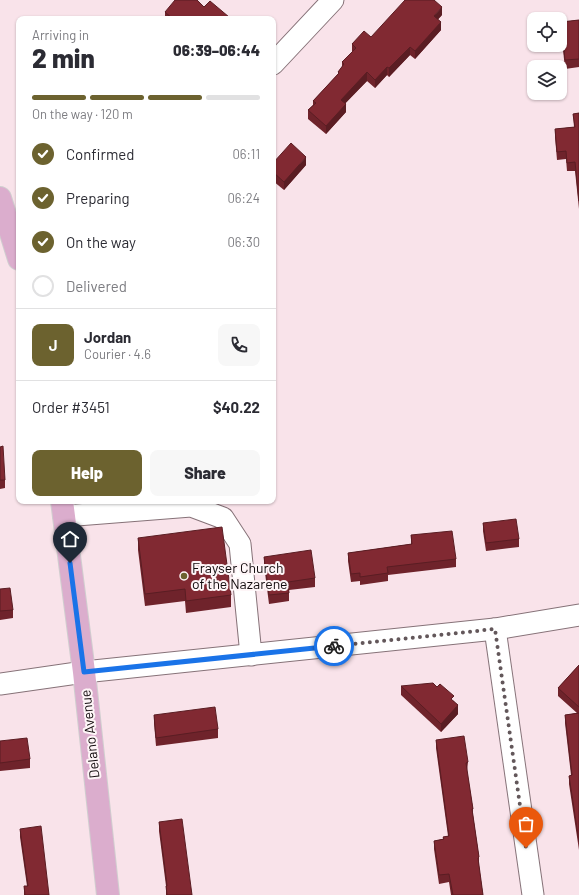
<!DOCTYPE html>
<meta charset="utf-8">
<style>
body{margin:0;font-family:Barlow,sans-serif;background:#f7f7f7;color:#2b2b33;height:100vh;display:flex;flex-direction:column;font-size:15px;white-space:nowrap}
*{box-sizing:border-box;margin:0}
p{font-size:13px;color:#7c7c81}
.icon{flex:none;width:22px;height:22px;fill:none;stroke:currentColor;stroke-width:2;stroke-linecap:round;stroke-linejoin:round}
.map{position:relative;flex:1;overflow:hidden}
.side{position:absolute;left:16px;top:16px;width:260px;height:488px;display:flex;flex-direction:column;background:#fff;border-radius:8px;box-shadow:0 1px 3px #0004}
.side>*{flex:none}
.controls{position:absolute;left:527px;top:12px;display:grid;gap:8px}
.controls a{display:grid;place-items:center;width:40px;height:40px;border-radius:8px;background:#fff;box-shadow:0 1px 3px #0004;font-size:20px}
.pin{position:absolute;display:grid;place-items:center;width:34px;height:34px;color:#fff;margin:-41px -17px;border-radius:50% 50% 50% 0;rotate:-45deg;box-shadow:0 0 4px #0007}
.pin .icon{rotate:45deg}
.courier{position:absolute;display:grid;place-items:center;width:40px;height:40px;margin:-20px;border:3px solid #1a73e8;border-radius:50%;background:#fff;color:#222;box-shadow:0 1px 5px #0007}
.headline em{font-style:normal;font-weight:800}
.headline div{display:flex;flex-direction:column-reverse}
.headline{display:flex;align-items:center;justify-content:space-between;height:68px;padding:0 16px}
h1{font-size:26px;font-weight:800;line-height:30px}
.bar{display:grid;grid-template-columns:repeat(4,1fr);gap:6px 4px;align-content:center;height:48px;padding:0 16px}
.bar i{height:5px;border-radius:3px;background:#e1e1e2}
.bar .active{background:#6c622f}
.bar p{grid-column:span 4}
.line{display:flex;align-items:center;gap:10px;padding:0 16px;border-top:1px solid #e1e1e2}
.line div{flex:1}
.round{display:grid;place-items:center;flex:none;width:42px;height:42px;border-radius:8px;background:#f7f7f7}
ol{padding:0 16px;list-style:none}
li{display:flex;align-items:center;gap:12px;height:44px}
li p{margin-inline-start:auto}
li .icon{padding:4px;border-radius:50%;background:#6c622f;color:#fff;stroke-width:4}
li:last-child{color:#7c7c81}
li i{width:22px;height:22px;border:2px solid #e1e1e2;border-radius:50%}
.action{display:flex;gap:8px;margin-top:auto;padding:8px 16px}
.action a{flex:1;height:46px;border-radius:8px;background:#6c622f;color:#fff;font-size:16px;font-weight:800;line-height:46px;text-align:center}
.action a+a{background:#f7f7f7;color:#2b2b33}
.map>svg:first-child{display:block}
</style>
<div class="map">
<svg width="579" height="895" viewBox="0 0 579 895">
<rect width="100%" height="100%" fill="#f9e3ea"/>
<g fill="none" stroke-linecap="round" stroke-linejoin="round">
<defs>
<g id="minor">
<path d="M273 64 333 0"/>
<path d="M64 516 191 506 223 518 240 544 251 655"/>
<path d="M495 629 533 895"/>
<path d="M0 684 84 672 495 629 579 615"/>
</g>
<g id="major">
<path d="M0 198 19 259"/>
<path d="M62 501 84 672 108 895"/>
</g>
</defs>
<use href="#minor" stroke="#867278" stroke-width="23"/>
<use href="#major" stroke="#d0cecf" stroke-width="24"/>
<use href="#minor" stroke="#fff" stroke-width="21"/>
<use href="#major" stroke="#dbadcd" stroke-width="22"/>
</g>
<g fill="#6f232b">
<path d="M204 7 229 19H165V12Z"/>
<path d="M442 15 438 19 441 30 415 59 410 55 389 77 387 75 375 88 367 81 345 103 346 112 326 134 308 119V110L313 105V101L338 74V72L342 67V62L352 52V44L371 37Z"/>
<path d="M579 20V67L565 69 561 30V22Z"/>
<path d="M579 113V209L575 171H567L566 159 557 160 555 137V129L574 127 573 114Z"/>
<path d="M273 163 306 165 284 190 273 181Z"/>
<path d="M0 447 5 480V488L0 489Z"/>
<path d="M483 523 519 539V547L486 551 483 531Z"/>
<path d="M411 535 456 559V567L388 575V581L360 585V581L351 582 348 561V553L411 544Z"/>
<path d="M138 538 231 595V607L186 613 185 601 145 606 138 550Z"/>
<path d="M264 557 315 578V587L289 590V601L269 604 264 565Z"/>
<path d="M0 589 13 610V618L0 620Z"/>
<path d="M579 665V850L569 784V776L571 775 565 723V715L577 713 558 696V688Z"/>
<path d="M401 686 454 701 458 714 441 732 401 695Z"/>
<path d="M154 715 218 729V738L156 746 154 723Z"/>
<path d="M436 740 468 762 467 771 473 809V815L479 857V866L483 895H451L449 882 439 884 434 849V841L443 839V837L448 836 436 748Z"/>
<path d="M0 741 30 759V768L0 771Z"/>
<path d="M159 822 192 895H166V886L159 831Z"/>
<path d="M20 829 49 895H24V886H27L20 837Z"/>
</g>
<g fill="#5a1d23">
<path d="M442 7V15L434 24V16Z"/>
<path d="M441 22V30L415 59V51Z"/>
<path d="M410 47V55L389 77V68Z"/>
<path d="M387 67V75L375 88V80Z"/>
<path d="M367 72V81L341 108V100Z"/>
<path d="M346 104V112L326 134V126Z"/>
<path d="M306 157V165L284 190V182Z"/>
<path d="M458 705V714L441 732V724Z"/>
</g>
<g fill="#812932" stroke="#5a1d23">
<path d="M175 0H197L204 7 210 1 229 17 227 19H173L165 12Z"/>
<path d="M405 0H434L442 7 434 16 441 22 415 51 410 47 389 68 387 67 375 80 367 72 341 100 346 104 326 126 308 110 316 103 313 101 339 73 338 72 344 64 342 62 356 48 352 44 364 31 371 37Z"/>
<path d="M579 20V59L565 60 561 22Z"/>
<path d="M579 113V201L575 162 567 163 566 151 557 152 555 129 575 127 573 114Z"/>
<path d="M291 143 306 157 284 182 273 172V163Z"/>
<path d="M3 446 5 480H0V447Z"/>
<path d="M516 519 519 539 486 543 483 523Z"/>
<path d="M222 527 231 595 186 601 185 589 145 594 138 538Z"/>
<path d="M452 531 456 559 387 567 388 573 360 577V573L351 574 348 553 412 544 411 535Z"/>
<path d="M311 550 315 578 288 582 289 593 269 595 264 557Z"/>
<path d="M10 588 13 610 0 611V589Z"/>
<path d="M579 665V707L558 688Z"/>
<path d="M433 683 437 687 440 684 454 696 451 699 458 705 441 724 401 686Z"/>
<path d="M215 707 218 729 156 738 154 715Z"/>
<path d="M579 713V842L569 776 572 775 565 715Z"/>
<path d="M464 736 468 762 466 763 473 809H472L479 857 478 858 483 895H453L449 874 439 875 434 841 444 839 443 837 449 836 436 740Z"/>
<path d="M27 738 30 759 0 763V741Z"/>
<path d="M182 819 192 895H167L166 886H167L166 877 159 822Z"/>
<path d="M41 826 49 895H25L24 886H28L20 829Z"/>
</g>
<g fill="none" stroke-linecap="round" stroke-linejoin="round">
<path stroke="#63575a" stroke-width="4" stroke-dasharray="0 7.2" d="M334 646 495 629 526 848"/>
<path stroke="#1a73e8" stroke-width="5" d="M70 563 84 672 334 646"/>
</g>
<circle fill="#6c622f" stroke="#fef5f7" stroke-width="1.5" cx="184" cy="576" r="4"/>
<g text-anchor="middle" stroke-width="4" stroke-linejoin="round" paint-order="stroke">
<g font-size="14" fill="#120b0d" stroke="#fef5f7" text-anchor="start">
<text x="192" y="573">Frayser Church<tspan x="192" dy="16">of the Nazarene</tspan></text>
</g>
<g font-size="14" fill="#120b0d" stroke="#fef5f7">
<text transform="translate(90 734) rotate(-96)" y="5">Delano Avenue</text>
</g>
</g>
</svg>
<div class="controls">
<a><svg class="icon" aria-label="locate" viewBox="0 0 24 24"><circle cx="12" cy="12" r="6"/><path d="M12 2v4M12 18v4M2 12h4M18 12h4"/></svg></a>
<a><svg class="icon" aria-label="layers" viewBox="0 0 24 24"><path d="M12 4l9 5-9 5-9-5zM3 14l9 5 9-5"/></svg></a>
</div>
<div class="pin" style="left:526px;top:848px;background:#ea580c"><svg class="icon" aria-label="bag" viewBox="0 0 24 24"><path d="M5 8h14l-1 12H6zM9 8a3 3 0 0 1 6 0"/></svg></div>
<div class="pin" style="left:70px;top:563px;background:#1f2937"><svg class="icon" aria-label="home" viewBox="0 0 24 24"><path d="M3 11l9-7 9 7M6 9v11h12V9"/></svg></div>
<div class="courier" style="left:334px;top:646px"><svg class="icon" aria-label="bike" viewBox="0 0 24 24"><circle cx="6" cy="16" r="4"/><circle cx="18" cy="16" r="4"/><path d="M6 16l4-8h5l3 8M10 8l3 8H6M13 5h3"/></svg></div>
<section class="side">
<div class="headline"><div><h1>2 min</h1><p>Arriving in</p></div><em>06:39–06:44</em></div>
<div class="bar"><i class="active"></i><i class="active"></i><i class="active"></i><i></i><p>On the way · 120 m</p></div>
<ol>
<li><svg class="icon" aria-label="check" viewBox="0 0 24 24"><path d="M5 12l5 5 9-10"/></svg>Confirmed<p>06:11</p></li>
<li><svg class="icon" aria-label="check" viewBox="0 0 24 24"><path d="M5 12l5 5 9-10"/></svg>Preparing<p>06:24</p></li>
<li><svg class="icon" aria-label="check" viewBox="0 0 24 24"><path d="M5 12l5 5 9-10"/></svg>On the way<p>06:30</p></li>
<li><i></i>Delivered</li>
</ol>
<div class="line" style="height:72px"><b class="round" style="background:#6c622f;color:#fff">J</b><div><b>Jordan</b><p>Courier · 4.6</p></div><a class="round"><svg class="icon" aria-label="phone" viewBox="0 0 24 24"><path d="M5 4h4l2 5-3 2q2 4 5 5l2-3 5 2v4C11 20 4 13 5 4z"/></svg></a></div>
<div class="line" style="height:52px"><div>Order #3451</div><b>$40.22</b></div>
<div class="action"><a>Help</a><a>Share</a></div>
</section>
</div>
